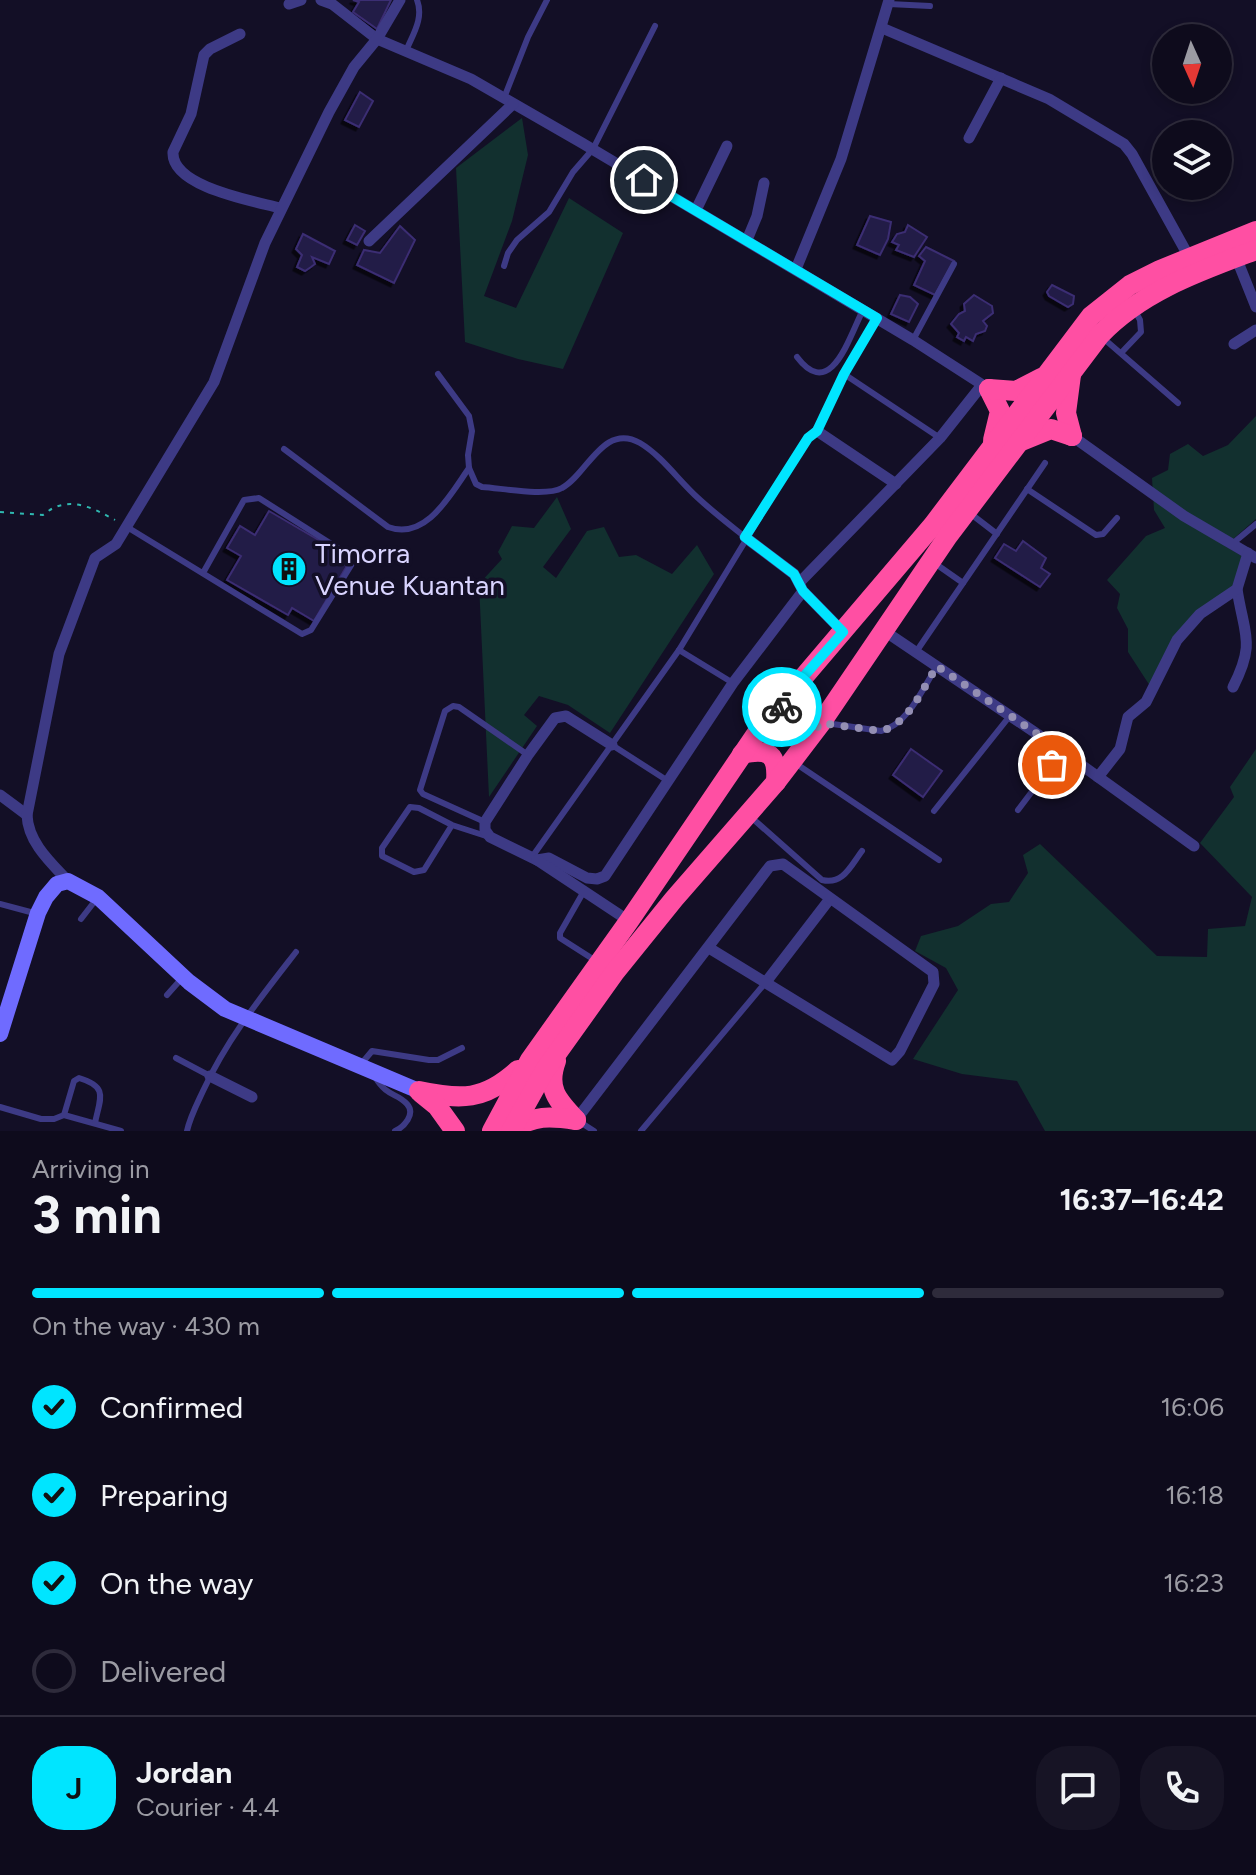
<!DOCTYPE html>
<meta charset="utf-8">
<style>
body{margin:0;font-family:Figtree,sans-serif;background:#171425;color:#f1f3f6;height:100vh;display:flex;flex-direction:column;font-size:30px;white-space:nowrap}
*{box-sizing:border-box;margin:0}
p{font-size:26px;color:#9b9ba3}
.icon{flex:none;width:44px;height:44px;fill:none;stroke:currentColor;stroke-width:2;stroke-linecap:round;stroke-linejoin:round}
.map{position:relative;height:1131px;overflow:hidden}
.side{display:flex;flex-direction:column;background:#0e0b1c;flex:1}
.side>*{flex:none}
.needle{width:52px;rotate:177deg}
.buttons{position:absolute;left:1152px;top:24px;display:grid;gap:16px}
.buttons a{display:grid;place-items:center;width:80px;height:80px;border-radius:50%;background:#0e0b1c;box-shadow:0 4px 12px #0003,0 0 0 2px #2e2b3b;font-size:40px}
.pin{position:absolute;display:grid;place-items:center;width:68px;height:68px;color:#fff;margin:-34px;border:4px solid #fff;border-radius:50%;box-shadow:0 2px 8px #0007}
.courier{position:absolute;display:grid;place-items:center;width:80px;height:80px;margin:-40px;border:6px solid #00e5ff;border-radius:50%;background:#fff;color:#222;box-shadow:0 2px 10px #0007}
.overview em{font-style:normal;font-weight:700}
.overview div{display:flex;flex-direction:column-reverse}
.overview{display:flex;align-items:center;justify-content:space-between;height:136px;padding:0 32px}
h1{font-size:52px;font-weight:700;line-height:60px}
.bar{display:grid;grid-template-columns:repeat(4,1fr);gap:12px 8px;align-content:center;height:96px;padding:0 32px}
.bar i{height:10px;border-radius:6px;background:#2e2b3b}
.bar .on{background:#00e5ff}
.bar p{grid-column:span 4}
.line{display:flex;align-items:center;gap:20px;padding:0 32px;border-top:2px solid #2e2b3b}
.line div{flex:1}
.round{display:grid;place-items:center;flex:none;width:84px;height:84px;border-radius:32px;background:#171425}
ol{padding:0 32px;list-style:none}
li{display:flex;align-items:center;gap:24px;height:88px}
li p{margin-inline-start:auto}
li .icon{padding:8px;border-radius:50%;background:#00e5ff;color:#111;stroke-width:4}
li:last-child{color:#9b9ba3}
li i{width:44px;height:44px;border:4px solid #2e2b3b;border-radius:50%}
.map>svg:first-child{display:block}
</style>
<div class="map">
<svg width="1256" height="1131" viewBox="0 0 1256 1131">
<defs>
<filter id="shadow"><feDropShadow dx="-3.5" dy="3.5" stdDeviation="0" flood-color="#0009"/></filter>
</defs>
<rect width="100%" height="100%" fill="#130f26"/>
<g fill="#12302f">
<path d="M522 118 528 155 512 221 484 296 516 308 569 198 623 233 563 369 518 359 465 342 456 168Z"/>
<path d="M1256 416V519L1225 546 1242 556 1233 587 1193 614 1150 686 1128 652V629L1117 608 1120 594 1107 580 1146 536 1165 528 1154 510 1152 478 1168 470 1170 454 1188 444 1203 456 1228 445Z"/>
<path d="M557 497 571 529 543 567 556 578 587 531 604 527 619 557 636 555 672 574 697 545 714 574 610 733 568 705 539 696 524 715 537 726 489 797 479 584 502 559 498 552 512 526 534 528Z"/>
<path d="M1256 749V1131H1045L1017 1081 962 1074 913 1059 958 990 946 968 915 951 921 936 958 926 991 904 1009 902 1028 873 1023 855 1040 844 1157 956 1207 957 1208 929 1245 926 1252 897 1200 843 1234 797 1230 787Z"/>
</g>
<g fill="#241b47" stroke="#3b2d73" stroke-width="2" filter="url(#shadow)">
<path d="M353 0H391L377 29 353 12 359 2Z"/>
<path d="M360 92 373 101 359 127 345 120Z"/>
<path d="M870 216 891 222 888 239 880 255 857 245Z"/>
<path d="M355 225 365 231 357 245 347 240Z"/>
<path d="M908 225 927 237 914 257 896 250 899 245 892 242 897 234 905 232Z"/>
<path d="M400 226 415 240 394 283 357 265 364 250 380 253Z"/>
<path d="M303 234 335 251 329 264 312 257 315 264 311 267 305 271 297 267 302 255 296 249Z"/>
<path d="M926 247 954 261 935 295 914 285 925 261 919 256Z"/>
<path d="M1052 285 1074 296 1073 304 1068 307 1049 296 1047 292Z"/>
<path d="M900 295 910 297 918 304 909 322 891 314Z"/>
<path d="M974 295 992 306 993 313 983 321 987 326 985 331 976 334 973 341 966 337 964 341 957 337 959 333 951 324 959 314 965 311 964 304Z"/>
<path d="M269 511 351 559 314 621 292 608 288 615 227 580 241 556 227 548 240 526 255 535Z"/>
<path d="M1023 541 1046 558 1041 568 1050 574 1040 587 995 558 1004 544 1016 551Z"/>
<path d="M911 749 942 771 923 797 893 775Z"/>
</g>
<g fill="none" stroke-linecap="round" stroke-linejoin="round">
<path stroke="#2fb8b0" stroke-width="2" stroke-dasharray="4 6" stroke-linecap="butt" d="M0 512 43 515C66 495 90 506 115 520"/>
<g stroke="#3d3a85" stroke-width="6">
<path d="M889 4 930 6"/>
<path d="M406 51C413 34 424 18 417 0"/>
<path d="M504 98 528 37 547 0"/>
<path d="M504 266 508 253 517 240 549 212 573 172 593 149 655 26"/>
<path d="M1103 338 1178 403"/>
<path d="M913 340 954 264"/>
<path d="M1122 352 1141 332 1140 320 1134 309"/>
<path d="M797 357C831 402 849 337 863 310"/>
<path d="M438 374 469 416 472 431 468 455 469 468 476 484 482 487C501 488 546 497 562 488 587 475 603 422 640 443 662 456 679 481 698 498 713 512 730 525 745 537"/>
<path d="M844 374 940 438"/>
<path d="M284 449 388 527C426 541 450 495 469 468"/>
<path d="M1027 489 1096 535 1103 534 1117 518"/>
<path d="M971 514 997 534"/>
<path d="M127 527 302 634 311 630 355 559 259 498 244 500 203 573"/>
<path d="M1232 544 1256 524"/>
<path d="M933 562 963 583"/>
<path d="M679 650 733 683"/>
<path d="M916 652 1045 463"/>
<path d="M826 723 881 731C908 725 923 688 937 666"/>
<path d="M612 745 668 781"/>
<path d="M795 763 939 860"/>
<path d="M1018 810 1052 765 1055 746"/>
<path d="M934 811 1009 717"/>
<path d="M752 818 822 880C843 885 850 867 862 851"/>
<path d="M485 822 423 794 420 790 445 711 453 706 459 707 528 755"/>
<path d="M452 825 424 870 414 872 382 856V848L410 807 419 808 452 825 486 836"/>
<path d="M532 857 679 650 808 438 817 431 844 374 877 319"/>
<path d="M584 891 560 933V938L596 961"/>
<path d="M0 904 34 913"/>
<path d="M81 919 98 897"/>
<path d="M167 995 183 977"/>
<path d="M176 1058 210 1076"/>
<path d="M362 1063 372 1051 429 1060H438L462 1048"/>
<path d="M375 1077C388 1098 396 1092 407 1104 416 1114 404 1127 395 1131"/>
<path d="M0 1107 41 1119H54L64 1115 121 1131"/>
<path d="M64 1115 74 1081 79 1078C109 1087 100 1098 95 1123"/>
<path d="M580 1122 594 1131"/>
<path d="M187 1131C190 1117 197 1104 203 1091 227 1039 261 997 296 952"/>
<path d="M641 1131 766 982"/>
</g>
<g stroke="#3d3a85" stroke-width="11">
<path d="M321 0 332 4 377 39 471 79 582 143 913 340 989 389"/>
<path d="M289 4 301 0"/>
<path d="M882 28 1049 99 1124 144 1132 154 1189 257"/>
<path d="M240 34 210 49 204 55 191 114 173 152C171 187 254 201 280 208"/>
<path d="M969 138 1001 78"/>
<path d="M696 210 727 146"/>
<path d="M747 240 757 216 764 183"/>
<path d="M369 241 513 104"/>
<path d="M1236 257 1256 307"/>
<path d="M796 269 841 159 889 0"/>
<path d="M1234 344 1256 330"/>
<path d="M817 431 896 484"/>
<path d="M1072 436 1184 516 1256 558"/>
<path d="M745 537 794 574 801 587"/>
<path d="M799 583 940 438 982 385"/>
<path d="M883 630 1055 746 1194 846"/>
<path d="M1233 687C1256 642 1244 635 1237 589"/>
<path d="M612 745 566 716 555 718 528 755 485 822V830L490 837 537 860 549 858 587 878 597 879 605 876 733 683 803 591 843 632"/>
<path d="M1098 777 1120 749 1128 717 1146 702 1177 640 1200 614 1237 589 1248 553"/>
<path d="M0 795 27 815"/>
<path d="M537 860 629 921"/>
<path d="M68 881C50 862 28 842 27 815L59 654 95 558 116 544 214 382 265 243 329 112 354 67 377 39 400 0"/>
<path d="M766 982 829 900"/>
<path d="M210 1076 252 1097"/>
<path d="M576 1120 770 866 783 864 933 972 934 984 900 1051 892 1060 709 948"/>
</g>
<path stroke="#6f6bff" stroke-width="16" d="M0 1034 38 913 46 897 57 884 68 881 98 897 189 982 225 1009 419 1091"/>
<g stroke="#ff4fa3" stroke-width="20">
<path d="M1071 375 1066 413 1072 436"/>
<path d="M989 389 1000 411 993 440"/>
<path d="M989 389 1016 391 1041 378"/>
<path d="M1019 442 1051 429 1072 436"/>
<path d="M783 700C779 730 784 733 813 732"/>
<path d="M742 754C769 748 778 754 776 782"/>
<path d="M556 1061C546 1088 557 1100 576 1120"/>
<path d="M419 1091C461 1100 484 1101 518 1070"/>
<path d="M421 1093 437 1106 455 1131"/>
<path d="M511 1130C534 1115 550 1116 576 1120"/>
<path d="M492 1131 530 1060 629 921 761 727 933 525 1091 316 1130 285 1160 270 1256 231"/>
<path d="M511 1131 545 1070 615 972 674 899 776 782 821 723 948 536 1100 335C1142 291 1200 271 1256 250"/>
</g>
</g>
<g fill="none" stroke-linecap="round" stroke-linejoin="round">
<path stroke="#948fb3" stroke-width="8" stroke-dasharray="0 14.4" d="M782 707 783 725 794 733 813 732 821 723 881 731C908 725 923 688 937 666L1055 746 1052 765"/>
<path stroke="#00e5ff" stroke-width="10" d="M644 180 877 318 844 374 817 431 808 438 745 537 794 574 803 591 843 632 783 700 782 707"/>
</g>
<defs>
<symbol id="building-disc" viewBox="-11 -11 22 22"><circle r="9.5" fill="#00e5ff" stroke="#130f26"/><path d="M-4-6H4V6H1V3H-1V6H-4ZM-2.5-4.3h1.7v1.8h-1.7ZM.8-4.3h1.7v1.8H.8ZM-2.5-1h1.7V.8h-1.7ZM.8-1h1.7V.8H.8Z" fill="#111"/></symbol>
</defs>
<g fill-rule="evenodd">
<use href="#building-disc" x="269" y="549" width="40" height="40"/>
</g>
<g text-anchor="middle" stroke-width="7" stroke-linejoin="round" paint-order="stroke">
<g font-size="28" fill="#d9d4ff" stroke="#130f26" text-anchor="start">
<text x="315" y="563">Timorra<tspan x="315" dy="32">Venue Kuantan</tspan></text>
</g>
</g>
</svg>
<div class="buttons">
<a><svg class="needle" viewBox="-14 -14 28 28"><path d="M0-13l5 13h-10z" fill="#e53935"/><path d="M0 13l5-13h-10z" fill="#9b9ba3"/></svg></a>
<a><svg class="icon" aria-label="layers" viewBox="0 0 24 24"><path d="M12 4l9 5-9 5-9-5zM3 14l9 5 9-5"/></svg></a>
</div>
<div class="pin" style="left:1052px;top:765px;background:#ea580c"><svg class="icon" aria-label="bag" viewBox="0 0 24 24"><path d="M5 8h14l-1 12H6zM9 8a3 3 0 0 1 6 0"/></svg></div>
<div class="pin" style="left:644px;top:180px;background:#1f2937"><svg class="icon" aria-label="home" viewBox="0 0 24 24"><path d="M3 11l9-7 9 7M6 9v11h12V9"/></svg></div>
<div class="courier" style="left:782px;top:707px"><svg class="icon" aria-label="bike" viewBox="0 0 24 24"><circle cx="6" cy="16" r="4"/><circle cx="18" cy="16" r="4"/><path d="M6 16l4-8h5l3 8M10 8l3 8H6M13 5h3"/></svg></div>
</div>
<section class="side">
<div class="overview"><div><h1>3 min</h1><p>Arriving in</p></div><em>16:37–16:42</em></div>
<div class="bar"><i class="on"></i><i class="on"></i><i class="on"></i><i></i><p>On the way · 430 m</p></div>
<ol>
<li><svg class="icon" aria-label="check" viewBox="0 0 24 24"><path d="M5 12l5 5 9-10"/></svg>Confirmed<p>16:06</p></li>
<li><svg class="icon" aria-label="check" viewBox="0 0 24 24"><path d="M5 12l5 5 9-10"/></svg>Preparing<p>16:18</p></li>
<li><svg class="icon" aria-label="check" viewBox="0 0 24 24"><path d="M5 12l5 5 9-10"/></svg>On the way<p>16:23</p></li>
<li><i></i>Delivered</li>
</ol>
<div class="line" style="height:144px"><b class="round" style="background:#00e5ff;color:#111">J</b><div><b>Jordan</b><p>Courier · 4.4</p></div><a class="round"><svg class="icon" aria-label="chat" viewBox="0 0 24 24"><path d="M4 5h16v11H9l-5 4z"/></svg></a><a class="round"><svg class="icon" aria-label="phone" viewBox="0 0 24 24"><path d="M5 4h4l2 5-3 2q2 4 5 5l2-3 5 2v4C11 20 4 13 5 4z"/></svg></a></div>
</section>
